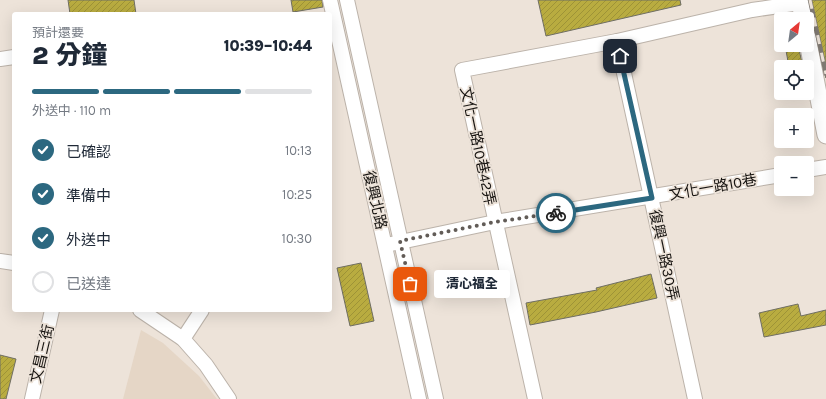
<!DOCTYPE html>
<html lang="zh-TW">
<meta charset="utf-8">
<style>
body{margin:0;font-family:Karla,"Noto Sans TC",sans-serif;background:#f2f2f3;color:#1f2937;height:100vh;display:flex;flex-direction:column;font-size:15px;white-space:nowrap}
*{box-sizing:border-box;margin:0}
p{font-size:13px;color:#747a83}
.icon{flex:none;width:22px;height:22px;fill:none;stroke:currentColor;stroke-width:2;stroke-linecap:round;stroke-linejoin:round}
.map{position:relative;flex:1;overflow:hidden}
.side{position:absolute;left:12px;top:12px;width:320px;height:300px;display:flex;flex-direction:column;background:#fff;border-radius:4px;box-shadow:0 4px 16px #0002}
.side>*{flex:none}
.needle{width:26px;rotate:29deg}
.tools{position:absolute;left:774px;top:12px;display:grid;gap:8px}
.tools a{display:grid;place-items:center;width:40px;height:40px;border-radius:4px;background:#fff;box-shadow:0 4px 16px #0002;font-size:20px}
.pin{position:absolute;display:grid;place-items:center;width:34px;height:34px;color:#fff;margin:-17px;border-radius:8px;box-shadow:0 2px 6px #0006}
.courier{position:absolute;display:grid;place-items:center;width:40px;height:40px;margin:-20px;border:3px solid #2c6880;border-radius:50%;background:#fff;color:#222;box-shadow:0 1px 5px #0007}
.bubble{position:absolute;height:28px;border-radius:4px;background:#fff;box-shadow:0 4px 16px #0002;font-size:13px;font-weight:800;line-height:28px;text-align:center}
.overview em{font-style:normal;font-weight:800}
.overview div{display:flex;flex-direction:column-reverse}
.overview{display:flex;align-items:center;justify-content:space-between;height:68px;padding:0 20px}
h1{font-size:26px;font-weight:800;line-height:30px}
.bar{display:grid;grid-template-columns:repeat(4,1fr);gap:6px 4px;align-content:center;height:48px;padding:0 20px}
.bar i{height:5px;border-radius:3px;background:#e0e1e3}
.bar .selected{background:#2c6880}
.bar p{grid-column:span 4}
ol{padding:0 20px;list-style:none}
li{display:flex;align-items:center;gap:12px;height:44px}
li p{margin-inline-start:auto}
li .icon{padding:4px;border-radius:50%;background:#2c6880;color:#fff;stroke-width:4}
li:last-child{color:#747a83}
li i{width:22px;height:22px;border:2px solid #e0e1e3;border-radius:50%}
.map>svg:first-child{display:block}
</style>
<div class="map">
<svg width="826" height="399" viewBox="0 0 826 399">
<defs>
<pattern id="building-hatch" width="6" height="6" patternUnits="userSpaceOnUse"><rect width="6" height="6" fill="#b9ac40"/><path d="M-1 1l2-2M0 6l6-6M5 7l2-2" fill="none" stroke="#9e9337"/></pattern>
</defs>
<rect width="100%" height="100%" fill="#ede3d9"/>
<path fill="#e5d6c6" d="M141 330 163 343 199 376 217 399H123Z"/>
<g fill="url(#building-hatch)" stroke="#6f6e63">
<path d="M68 0H134L136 14H70Z"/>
<path d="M291 0H322L323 7 293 12Z"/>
<path d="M538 0H680L681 5 546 36Z"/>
<path d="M810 0H826V78L817 35 814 30 808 27 812 23 813 18Z"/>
<path d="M792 13 793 19H779V15Z"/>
<path d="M785 45H798L803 67H789Z"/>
<path d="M361 263 374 321 350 326 337 268Z"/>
<path d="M651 274 657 298 596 312 530 325 526 303 597 290 596 288Z"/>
<path d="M798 304 801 316 826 310V325L764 337 759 313Z"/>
<path d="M0 355 16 359 6 399H0Z"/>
</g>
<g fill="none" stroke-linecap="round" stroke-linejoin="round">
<defs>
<g id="minor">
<path d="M330 0 419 399"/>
<path d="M347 0 436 399"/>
<path d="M617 41 695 399"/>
<path d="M0 59 14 57"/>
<path d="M807 170 826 167"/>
<path d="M391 244 495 222 781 175"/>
<path d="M0 261 14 263"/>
<path d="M140 310 183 339 206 365 229 399"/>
<path d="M183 339 202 310"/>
<path d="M32 399 52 310"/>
<path d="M535 399 462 70 617 41 752 10 800 3"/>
</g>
<g id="tertiary">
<path d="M800 0 803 19"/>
<path d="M807 37 826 135"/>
</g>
</defs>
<use href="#minor" stroke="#bcb3aa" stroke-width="16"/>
<use href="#tertiary" stroke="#bcb3aa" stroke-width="19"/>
<use href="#minor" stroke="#fff" stroke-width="14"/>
<use href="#tertiary" stroke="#fff" stroke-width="17"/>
<defs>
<path id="rail" d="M810 0 826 74"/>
</defs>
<use href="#rail" stroke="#807a73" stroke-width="4.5"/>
<use href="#rail" stroke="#ede3d9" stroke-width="3" stroke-dasharray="9" stroke-linecap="butt"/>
</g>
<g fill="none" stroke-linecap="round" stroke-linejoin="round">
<path stroke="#625c57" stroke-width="4" stroke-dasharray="0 7.2" d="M410 284 400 241 495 222 556 213"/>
<path stroke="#2c6880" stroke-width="5" d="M556 213 652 198 620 56"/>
</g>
<g text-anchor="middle" stroke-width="3.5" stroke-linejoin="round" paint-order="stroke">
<g font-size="15" fill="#171411" stroke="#ede3d9">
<text transform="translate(478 146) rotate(78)" y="5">文化一路10巷42弄</text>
<text transform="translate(713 187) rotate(-10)" y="5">文化一路10巷</text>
<text transform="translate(375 200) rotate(77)" y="5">復興北路</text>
<text transform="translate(664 255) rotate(78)" y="5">復興一路30弄</text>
<text transform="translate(42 354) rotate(-77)" y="5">文昌三街</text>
</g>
</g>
</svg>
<div class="tools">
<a><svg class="needle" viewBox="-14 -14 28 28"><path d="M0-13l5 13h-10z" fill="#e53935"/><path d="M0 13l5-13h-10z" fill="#747a83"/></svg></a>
<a><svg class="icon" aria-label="locate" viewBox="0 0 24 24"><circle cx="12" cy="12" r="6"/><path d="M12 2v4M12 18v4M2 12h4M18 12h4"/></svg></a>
<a>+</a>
<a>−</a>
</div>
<div class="pin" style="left:410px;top:284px;background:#ea580c"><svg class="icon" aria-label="bag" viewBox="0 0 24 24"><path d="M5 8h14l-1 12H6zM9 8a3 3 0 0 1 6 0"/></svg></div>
<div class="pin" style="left:620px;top:56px;background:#1f2937"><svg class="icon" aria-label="home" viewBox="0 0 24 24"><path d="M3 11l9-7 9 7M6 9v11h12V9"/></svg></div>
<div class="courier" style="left:556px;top:213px"><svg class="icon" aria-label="bike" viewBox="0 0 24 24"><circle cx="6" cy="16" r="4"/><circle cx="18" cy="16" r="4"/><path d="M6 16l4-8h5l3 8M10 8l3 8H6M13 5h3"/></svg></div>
<div class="bubble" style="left:434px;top:270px;width:76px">清心福全</div>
<section class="side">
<div class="overview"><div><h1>2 分鐘</h1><p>預計還要</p></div><em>10:39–10:44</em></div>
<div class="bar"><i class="selected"></i><i class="selected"></i><i class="selected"></i><i></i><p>外送中 · 110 m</p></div>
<ol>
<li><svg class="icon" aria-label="check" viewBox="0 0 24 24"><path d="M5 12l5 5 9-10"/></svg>已確認<p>10:13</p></li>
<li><svg class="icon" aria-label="check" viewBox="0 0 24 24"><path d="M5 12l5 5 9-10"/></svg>準備中<p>10:25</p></li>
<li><svg class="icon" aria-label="check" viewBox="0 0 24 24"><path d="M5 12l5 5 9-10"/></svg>外送中<p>10:30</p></li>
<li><i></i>已送達</li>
</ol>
</section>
</div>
